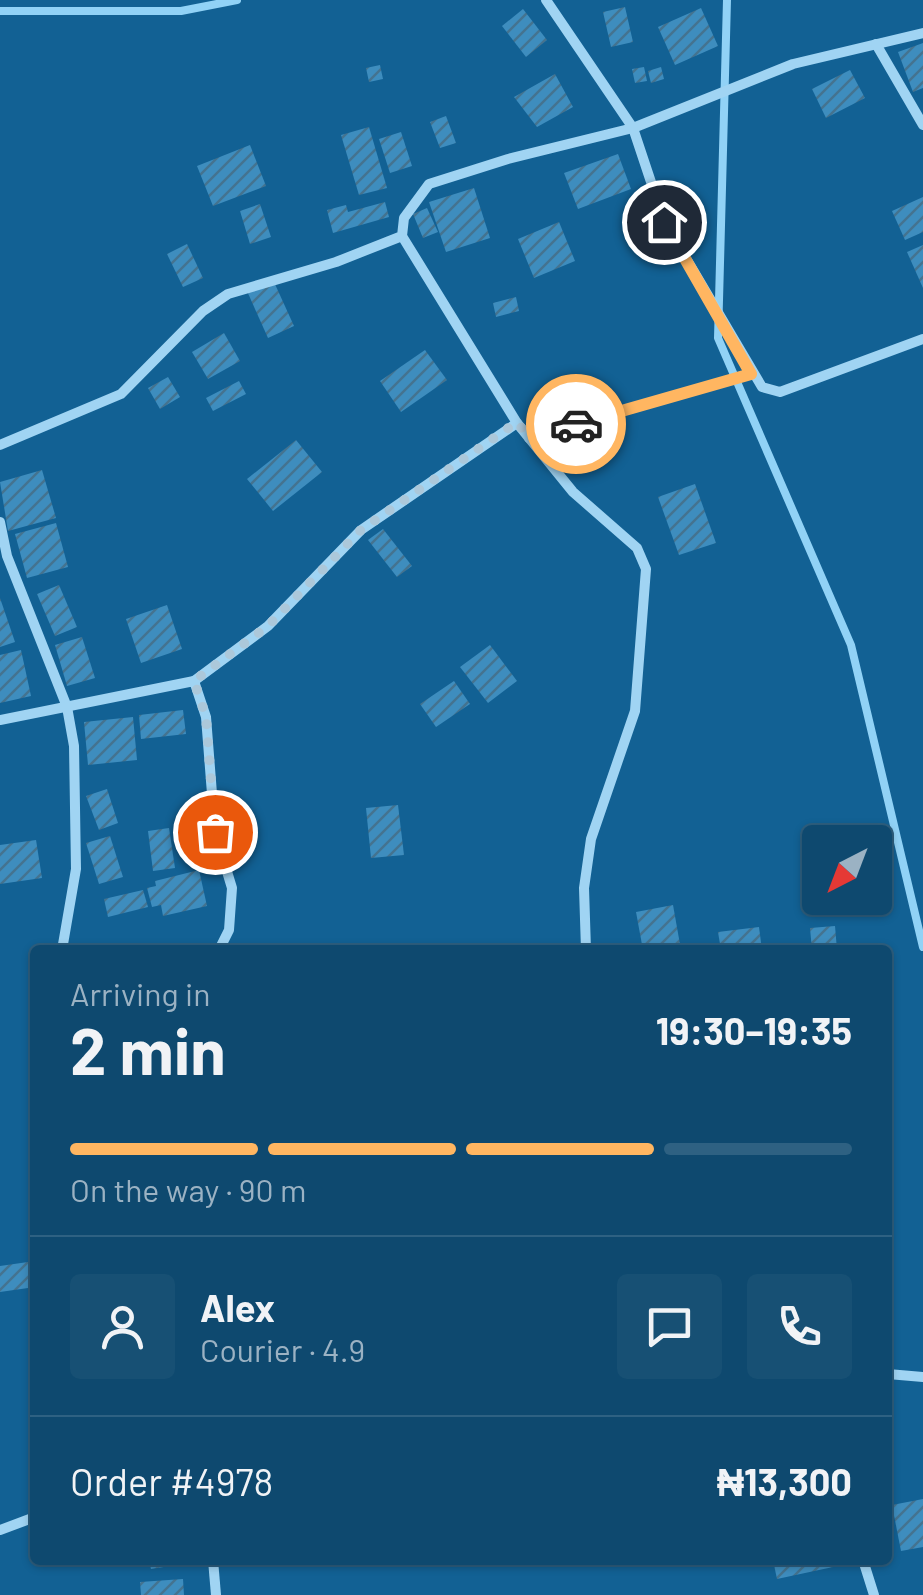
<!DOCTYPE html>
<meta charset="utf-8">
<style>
body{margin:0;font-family:Barlow,sans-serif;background:#175074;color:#f1f3f6;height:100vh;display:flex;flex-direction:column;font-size:38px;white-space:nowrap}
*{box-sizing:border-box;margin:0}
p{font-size:32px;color:#9bb2c3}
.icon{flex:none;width:55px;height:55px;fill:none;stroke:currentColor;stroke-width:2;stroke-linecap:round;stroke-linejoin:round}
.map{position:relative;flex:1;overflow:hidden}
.side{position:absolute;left:30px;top:945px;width:862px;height:620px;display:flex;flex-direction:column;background:#0e496f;border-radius:10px;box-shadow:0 2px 8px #0004,0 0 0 2px #2e6182}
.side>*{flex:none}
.needle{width:65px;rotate:222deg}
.fabs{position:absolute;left:802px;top:825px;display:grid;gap:20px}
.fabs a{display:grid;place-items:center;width:90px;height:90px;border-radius:10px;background:#0e496f;box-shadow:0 2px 8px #0004,0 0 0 2px #2e6182;font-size:50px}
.pin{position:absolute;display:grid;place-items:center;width:85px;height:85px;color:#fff;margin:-42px;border:5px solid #fff;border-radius:50%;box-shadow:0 2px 10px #0007}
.courier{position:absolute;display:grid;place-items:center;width:100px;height:100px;margin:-50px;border:8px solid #ffb661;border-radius:50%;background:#fff;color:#222;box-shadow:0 2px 12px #0007}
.headline em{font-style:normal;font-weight:700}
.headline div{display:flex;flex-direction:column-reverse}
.headline{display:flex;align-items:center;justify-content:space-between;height:170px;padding:0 40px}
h1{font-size:65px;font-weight:700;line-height:75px}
.bar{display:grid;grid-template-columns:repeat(4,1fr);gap:15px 10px;align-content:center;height:120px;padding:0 40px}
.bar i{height:12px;border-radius:8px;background:#2e6182}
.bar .selected{background:#ffb661}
.bar p{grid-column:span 4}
.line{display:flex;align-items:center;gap:25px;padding:0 40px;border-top:2px solid #2e6182}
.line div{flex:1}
.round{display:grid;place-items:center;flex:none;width:105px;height:105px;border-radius:10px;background:#175074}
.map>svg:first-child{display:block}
</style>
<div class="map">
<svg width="923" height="1595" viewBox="0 0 923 1595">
<defs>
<pattern id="building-hatch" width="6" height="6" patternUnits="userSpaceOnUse" patternTransform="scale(2.5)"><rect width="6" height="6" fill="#3e8dbe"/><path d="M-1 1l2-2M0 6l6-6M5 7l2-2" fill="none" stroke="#447390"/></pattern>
</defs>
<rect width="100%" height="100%" fill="#126194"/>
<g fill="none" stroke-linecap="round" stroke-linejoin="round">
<g stroke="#91d2f6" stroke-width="8">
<path d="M727 0 718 338 851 645 923 947"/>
<path d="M0 11H181L237 0"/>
</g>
</g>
<g fill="url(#building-hatch)">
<path d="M625 7 633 42 611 47 603 12Z"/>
<path d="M701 8 718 46 675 65 658 27Z"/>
<path d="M523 9 547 40 526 57 502 26Z"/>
<path d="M923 43V88L913 92 898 52Z"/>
<path d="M380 65 383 79 369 82 366 68Z"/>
<path d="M644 67 647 81 635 83 632 69Z"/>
<path d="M661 67 664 79 651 83 648 71Z"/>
<path d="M850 70 865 98 826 118 812 89Z"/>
<path d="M555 74 573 107 537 127 514 97Z"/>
<path d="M446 116 456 143 440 148 430 122Z"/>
<path d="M369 127 387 188 359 195 341 135Z"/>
<path d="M401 132 412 166 390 173 379 139Z"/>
<path d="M250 145 266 186 213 206 197 166Z"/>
<path d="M618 154 631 189 578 209 564 173Z"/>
<path d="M474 188 490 238 446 252 429 202Z"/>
<path d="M923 197V232L905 240 892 211Z"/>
<path d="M385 202 389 217 333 233 327 210 346 205 348 212Z"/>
<path d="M260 204 271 237 250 244 240 211Z"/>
<path d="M427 208 438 232 423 238 413 214Z"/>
<path d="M559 222 575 261 534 278 518 239Z"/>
<path d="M187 244 203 278 183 287 167 254Z"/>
<path d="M923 245V288L907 252Z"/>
<path d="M274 282 294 326 268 338 247 291Z"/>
<path d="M516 297 519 311 496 317 493 303Z"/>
<path d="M224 333 240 361 208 379 192 352Z"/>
<path d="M425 350 447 380 401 412 380 381Z"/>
<path d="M168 377 180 397 160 409 148 388Z"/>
<path d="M239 381 246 394 213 411 206 398Z"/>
<path d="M296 440 322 472 273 511 247 479Z"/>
<path d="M42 470 56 518 8 531 0 482Z"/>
<path d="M695 484 716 543 679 555 658 497Z"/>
<path d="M56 523 68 567 27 578 15 534Z"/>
<path d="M383 529 412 566 397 577 368 540Z"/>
<path d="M59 585 77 627 55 636 37 594Z"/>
<path d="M0 598 15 642 0 647Z"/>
<path d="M167 605 182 649 141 663 126 619Z"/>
<path d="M82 637 95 678 67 686 55 645Z"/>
<path d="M490 645 517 681 488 703 460 667Z"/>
<path d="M21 650 31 696 0 703V655Z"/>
<path d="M454 681 470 704 436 727 420 704Z"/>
<path d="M183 710 186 734 141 739 139 715Z"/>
<path d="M133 717 137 760 88 765 84 722Z"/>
<path d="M107 789 118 823 99 830 86 796Z"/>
<path d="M398 805 404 855 371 858 366 808Z"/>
<path d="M169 828 175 868 153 871 148 831Z"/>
<path d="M110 836 123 877 99 884 86 843Z"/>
<path d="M36 840 42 878 0 884V845Z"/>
<path d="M199 870 207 906 163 916 161 905 152 907 147 888 156 886 155 881Z"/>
<path d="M143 890 148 907 108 917 104 899Z"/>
<path d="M673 905 681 950H643L636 912Z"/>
<path d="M835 926 837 950H812L810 928Z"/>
<path d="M759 927 762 950H721L718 932Z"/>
<path d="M35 1261V1287L0 1292V1266Z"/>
<path d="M923 1499V1547L901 1551 892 1505Z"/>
<path d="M149 1560H194L195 1562 151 1569Z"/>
<path d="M773 1560H832L833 1567 777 1579Z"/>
<path d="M183 1579 184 1595H141L140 1582Z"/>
</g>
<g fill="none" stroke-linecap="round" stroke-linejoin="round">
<g stroke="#a0d4f3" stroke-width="10">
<path d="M923 33 793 64 633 128 664 221 762 387 780 392 923 339"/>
<path d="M876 44 923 125"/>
<path d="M402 236 517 423 573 492 637 548 646 569 635 711 591 839 584 888 586 950"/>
<path d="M529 438 751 374"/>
<path d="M0 445 121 394 203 311 228 294 336 262 402 236 404 218 429 184 508 159 633 128 546 0"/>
<path d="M0 522 7 556 67 707 74 746 76 869 62 950"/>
<path d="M194 681 268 626 361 530 517 423"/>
<path d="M0 720 194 681 206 717 215 832 232 888 229 930 219 950"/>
<path d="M888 1374 923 1377"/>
<path d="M0 1530 35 1517"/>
<path d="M213 1560 216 1595"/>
<path d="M863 1560 874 1595"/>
</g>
</g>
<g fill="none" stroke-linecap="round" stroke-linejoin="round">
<path stroke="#acc8da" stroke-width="10" stroke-dasharray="0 18" d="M215 832 206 717 194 681 268 626 361 530 517 422 529 438 576 424"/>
<path stroke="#ffb661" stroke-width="12" d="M576 424 751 374 664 222"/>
</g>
</svg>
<div class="fabs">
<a><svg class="needle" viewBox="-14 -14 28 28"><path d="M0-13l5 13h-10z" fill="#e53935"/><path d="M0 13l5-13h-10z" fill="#9bb2c3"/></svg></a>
</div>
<div class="pin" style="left:215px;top:832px;background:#ea580c"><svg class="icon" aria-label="bag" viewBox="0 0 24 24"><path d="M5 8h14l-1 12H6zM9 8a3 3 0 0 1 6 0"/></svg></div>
<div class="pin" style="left:664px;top:222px;background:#1f2937"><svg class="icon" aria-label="home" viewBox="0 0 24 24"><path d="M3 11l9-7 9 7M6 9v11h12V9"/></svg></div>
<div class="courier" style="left:576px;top:424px"><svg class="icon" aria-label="car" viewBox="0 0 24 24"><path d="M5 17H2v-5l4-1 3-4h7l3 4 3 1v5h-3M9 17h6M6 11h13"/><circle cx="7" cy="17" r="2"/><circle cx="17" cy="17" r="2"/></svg></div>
<section class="side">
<div class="headline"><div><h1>2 min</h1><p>Arriving in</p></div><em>19:30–19:35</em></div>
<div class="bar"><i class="selected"></i><i class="selected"></i><i class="selected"></i><i></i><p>On the way · 90 m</p></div>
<div class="line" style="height:180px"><a class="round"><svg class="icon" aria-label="person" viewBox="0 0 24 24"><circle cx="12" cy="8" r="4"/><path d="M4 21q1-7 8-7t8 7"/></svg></a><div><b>Alex</b><p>Courier · 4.9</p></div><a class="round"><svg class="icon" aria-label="chat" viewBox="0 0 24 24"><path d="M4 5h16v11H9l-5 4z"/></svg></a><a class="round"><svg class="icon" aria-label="phone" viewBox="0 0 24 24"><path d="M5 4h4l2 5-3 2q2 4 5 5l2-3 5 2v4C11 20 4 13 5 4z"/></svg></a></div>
<div class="line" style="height:130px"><div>Order #4978</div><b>₦13,300</b></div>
</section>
</div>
